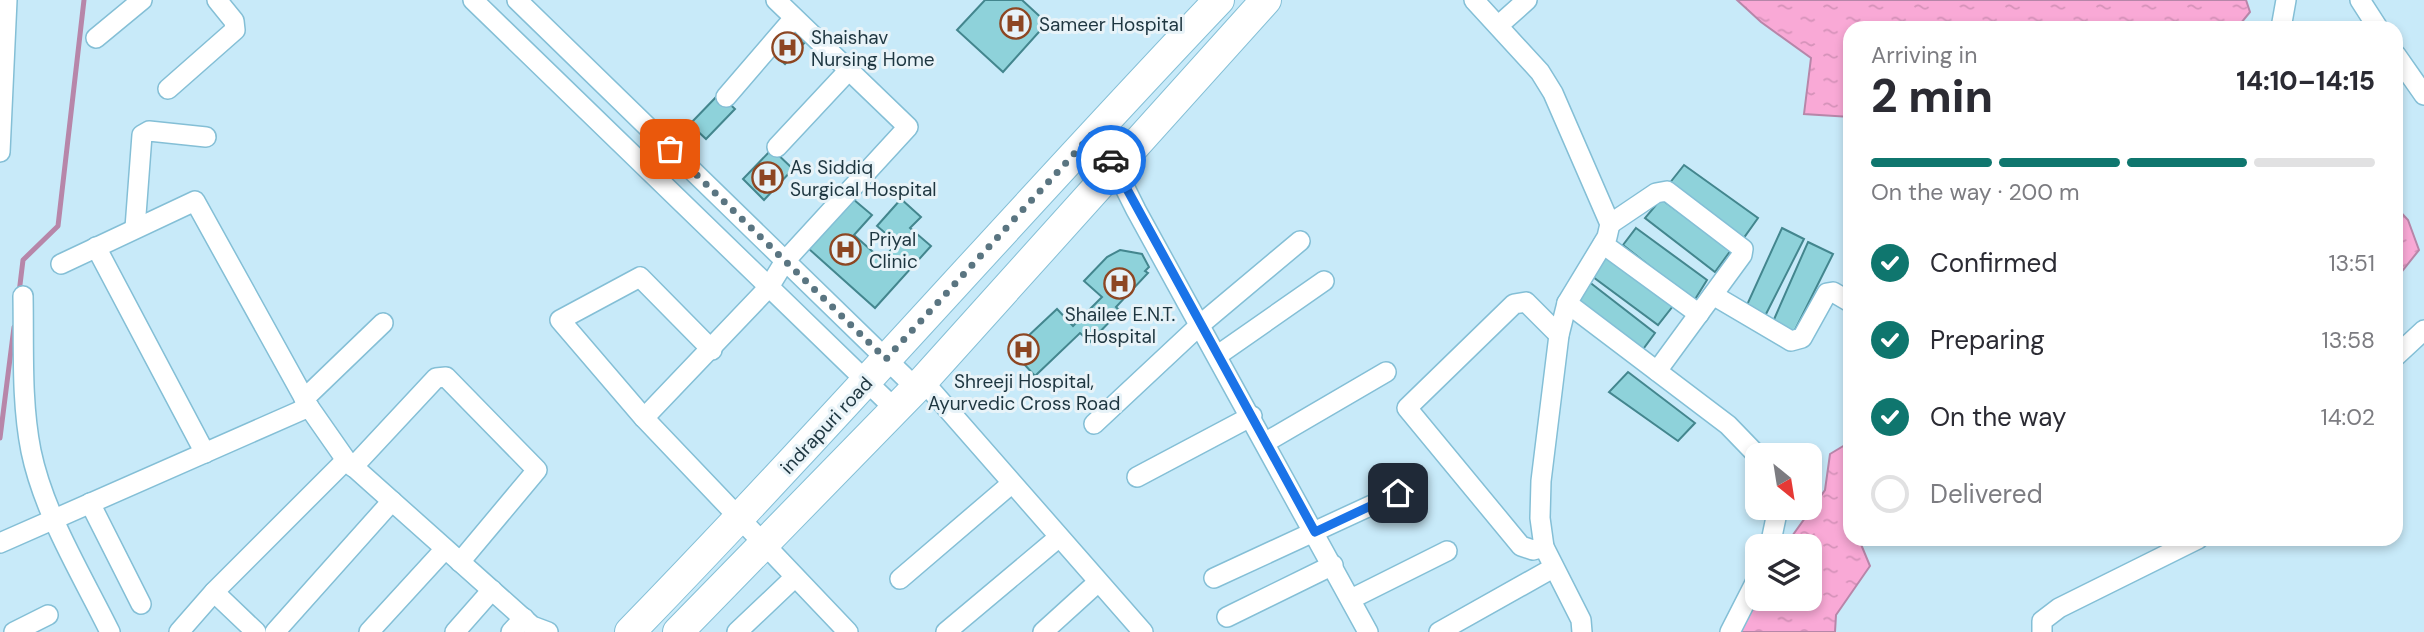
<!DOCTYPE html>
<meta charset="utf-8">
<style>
body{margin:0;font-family:"DM Sans",sans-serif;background:#f2f2f3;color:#2b2b33;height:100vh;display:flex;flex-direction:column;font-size:26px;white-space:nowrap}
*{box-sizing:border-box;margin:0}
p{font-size:23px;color:#7c7c81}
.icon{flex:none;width:38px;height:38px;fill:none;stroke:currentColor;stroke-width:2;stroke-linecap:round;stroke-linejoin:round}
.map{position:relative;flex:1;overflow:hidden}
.sheet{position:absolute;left:1843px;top:21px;width:560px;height:525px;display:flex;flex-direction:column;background:#fff;border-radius:21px;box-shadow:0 4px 10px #0003}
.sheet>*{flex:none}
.needle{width:46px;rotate:150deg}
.buttons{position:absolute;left:1745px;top:443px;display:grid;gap:14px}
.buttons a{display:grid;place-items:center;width:77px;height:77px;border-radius:14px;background:#fff;box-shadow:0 4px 10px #0003;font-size:35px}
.pin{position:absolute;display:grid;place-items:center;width:60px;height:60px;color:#fff;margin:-30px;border-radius:14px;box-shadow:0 4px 10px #0006}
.courier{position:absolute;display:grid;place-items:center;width:70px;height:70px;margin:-35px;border:5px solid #1a73e8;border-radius:50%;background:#fff;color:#222;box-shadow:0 2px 9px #0007}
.head em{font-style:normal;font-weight:800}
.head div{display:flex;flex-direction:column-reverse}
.head{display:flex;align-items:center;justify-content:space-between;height:119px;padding:0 28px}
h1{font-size:46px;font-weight:800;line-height:52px}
.bar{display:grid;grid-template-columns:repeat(4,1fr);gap:10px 7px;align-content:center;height:84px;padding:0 28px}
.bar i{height:9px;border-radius:5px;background:#e1e1e2}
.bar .active{background:#0f766e}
.bar p{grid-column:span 4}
ol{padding:0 28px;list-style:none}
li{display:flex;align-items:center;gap:21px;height:77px}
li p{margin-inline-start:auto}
li .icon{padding:7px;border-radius:50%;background:#0f766e;color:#fff;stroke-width:4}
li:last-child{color:#7c7c81}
li i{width:38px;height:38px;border:4px solid #e1e1e2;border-radius:50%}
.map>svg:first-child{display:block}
</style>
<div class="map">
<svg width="2424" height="632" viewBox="0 0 2424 632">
<defs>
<pattern id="water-ripples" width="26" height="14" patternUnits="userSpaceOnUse" patternTransform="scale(1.75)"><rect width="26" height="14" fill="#f9a9d6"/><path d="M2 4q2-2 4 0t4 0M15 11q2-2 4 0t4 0" fill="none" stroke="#d592b9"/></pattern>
</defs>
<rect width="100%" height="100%" fill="#c8eaf9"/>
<g fill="url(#water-ripples)" stroke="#b786a9" stroke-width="2">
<path d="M1737 0H2246L2250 12 2237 28H1850V117L1804 114 1811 58 1761 22Z"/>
<path d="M2396 207 2408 220 2419 250 2396 279Z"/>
<path d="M1850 442V539H1866L1860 542 1870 566 1836 615 1835 632H1737L1757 598H1810V546H1785L1825 490 1830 454Z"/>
</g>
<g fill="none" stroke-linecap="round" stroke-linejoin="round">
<g stroke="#b786a9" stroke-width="5">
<path d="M19 293 23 260 58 226 84 0"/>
<path d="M0 438 14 327"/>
</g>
</g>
<g fill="#8ed2da" stroke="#43868e" stroke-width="2">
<path d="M985 0H1022L1047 23 1003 72 957 30Z"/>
<path d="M790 27 806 41 785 64 769 50Z"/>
<path d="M719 94 735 109 706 139 690 124Z"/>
<path d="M772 149 793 169 764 200 743 179Z"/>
<path d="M1684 165 1758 218 1743 239 1669 184Z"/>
<path d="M853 199 872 215 854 235 882 260 897 243 877 226 901 199 921 217 910 228 931 246 875 308 809 249Z"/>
<path d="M1661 199 1731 250 1715 272 1645 218Z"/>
<path d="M1636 228 1707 280 1694 301 1623 245Z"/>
<path d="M1782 228 1804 239 1764 318 1746 307Z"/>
<path d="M1808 242 1833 254 1794 332 1772 324Z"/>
<path d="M1120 250 1142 254 1149 267 1145 271 1148 273 1116 307 1120 311 1090 342 1080 333 1035 376 1012 351 1057 309 1073 326 1102 297 1084 281 1107 257Z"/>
<path d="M1604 251 1673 306 1658 325 1589 274Z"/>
<path d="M1588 281 1655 333 1641 352 1573 300Z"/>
<path d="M1628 372 1695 423 1678 441 1609 392Z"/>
</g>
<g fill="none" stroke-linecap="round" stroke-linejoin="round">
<defs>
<g id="minor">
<path d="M473 0 895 409"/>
<path d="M517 0 916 388"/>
<path d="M1474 0 1540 72 1553 93 1610 224 1607 237 1567 303 1559 335 1541 481 1540 518 1544 547 1581 620 1582 632"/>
<path d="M2360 0 2378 28"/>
<path d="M1499 25 1527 0"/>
<path d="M2281 28 2286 0"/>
<path d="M96 38 142 0"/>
<path d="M2396 55 2424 95"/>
<path d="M168 89 235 30 234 21 217 0"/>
<path d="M726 97 794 18"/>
<path d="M1096 130 1136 210 1368 632"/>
<path d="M777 147 849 70"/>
<path d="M0 152 7 0"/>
<path d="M1610 224 1656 193 1667 191 1743 249 1742 255 1657 371"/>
<path d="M135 228 142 135 149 131 206 137"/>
<path d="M1603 244 1699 314"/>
<path d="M96 247 205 453"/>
<path d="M61 264 195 201 309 407"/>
<path d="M1713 295 1791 341 1802 338 1827 293 1833 292 1850 302"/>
<path d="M23 296C24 347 21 401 31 451 44 514 82 575 110 632"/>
<path d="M1567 303 1728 425 1757 455"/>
<path d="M712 350 640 277 560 320 644 418 848 632"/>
<path d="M1218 355 1324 281"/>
<path d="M2396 356 2424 330"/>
<path d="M923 381 1143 632"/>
<path d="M304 399 383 323"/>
<path d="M644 418 769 287 785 261 908 127 776 0"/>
<path d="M1094 424 1201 324 1300 241"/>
<path d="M1266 442 1386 372"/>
<path d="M353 467 436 378 446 377 537 470 460 562"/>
<path d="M1137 477 1252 416"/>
<path d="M90 503 141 604"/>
<path d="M0 543 309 407 346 460 532 626 548 632"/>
<path d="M1770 546 1778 508"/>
<path d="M1544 547 1533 550 1521 546 1407 408 1514 304 1526 302 1559 335"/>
<path d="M1214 578 1398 493"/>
<path d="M900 579 1011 484"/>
<path d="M214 592 256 632"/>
<path d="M1351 599 1447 551"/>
<path d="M1227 617 1333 565"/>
<path d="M14 632 48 615"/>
<path d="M179 632 214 592 346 460"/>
<path d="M275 632 392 501"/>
<path d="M369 632 445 549"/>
<path d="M455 632 492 590"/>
<path d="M511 632 524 618"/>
<path d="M737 632 795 577"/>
<path d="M946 632 1058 538"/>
<path d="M1043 632 1097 583"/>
<path d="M1439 632 1553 568"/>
<path d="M1730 632 1757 579"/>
<path d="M2042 632V621L2059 608 2198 539"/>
</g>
<g id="primary">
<path d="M630 632C831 425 1021 208 1219 0"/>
<path d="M678 632 923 381 1266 0"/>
</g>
</defs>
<use href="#minor" stroke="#84bfd6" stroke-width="22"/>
<use href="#primary" stroke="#84bfd6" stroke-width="32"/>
<use href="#minor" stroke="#fff" stroke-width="19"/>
<use href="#primary" stroke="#fff" stroke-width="30"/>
</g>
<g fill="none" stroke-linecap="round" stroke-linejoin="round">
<path stroke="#5a7581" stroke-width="7" stroke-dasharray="0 12.6" d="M670 149 886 359 1096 130 1111 160"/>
<path stroke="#1a73e8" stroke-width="9" d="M1111 160 1315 532 1398 493"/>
</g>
<defs>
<symbol id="hospital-ring" viewBox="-11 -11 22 22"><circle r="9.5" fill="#e8f3f8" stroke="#8d4622" stroke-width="1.5"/><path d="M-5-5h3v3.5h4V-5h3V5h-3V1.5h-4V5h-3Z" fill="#8d4622"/></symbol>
</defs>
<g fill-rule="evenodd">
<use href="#hospital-ring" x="998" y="6" width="35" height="35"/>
<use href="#hospital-ring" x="770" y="30" width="35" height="35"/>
<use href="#hospital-ring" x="750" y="160" width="35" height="35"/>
<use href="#hospital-ring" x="828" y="232" width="35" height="35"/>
<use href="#hospital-ring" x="1102" y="266" width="35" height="35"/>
<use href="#hospital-ring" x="1006" y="332" width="35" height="35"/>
</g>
<g text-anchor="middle" stroke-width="6" stroke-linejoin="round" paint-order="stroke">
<g font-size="19" fill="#1e3640" stroke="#e8f3f8" text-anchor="start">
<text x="1039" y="31">Sameer Hospital</text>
<text x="811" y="44">Shaishav<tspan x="811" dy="22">Nursing Home</tspan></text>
<text x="790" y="174">As Siddiq<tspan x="790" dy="22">Surgical Hospital</tspan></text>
<text x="869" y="246">Priyal<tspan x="869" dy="22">Clinic</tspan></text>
<text x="1120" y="321" text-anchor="middle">Shailee E.N.T.<tspan x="1120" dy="22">Hospital</tspan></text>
<text x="1024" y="388" text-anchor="middle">Shreeji Hospital,<tspan x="1024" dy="22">Ayurvedic Cross Road</tspan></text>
</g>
<g font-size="19" fill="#1e3640" stroke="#e8f3f8">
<text transform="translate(826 425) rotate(-47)" y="7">indrapuri road</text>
</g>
</g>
</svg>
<div class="buttons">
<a><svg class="needle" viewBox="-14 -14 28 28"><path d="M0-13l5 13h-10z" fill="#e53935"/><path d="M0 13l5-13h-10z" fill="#7c7c81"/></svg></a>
<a><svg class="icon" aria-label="layers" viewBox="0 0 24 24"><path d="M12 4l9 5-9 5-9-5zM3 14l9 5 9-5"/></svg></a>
</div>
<div class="pin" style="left:670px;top:149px;background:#ea580c"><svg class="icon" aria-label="bag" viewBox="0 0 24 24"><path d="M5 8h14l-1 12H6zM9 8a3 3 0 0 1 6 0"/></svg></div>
<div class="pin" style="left:1398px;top:493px;background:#1f2937"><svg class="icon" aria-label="home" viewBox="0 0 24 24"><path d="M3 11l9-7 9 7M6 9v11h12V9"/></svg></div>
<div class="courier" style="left:1111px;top:160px"><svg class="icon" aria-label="car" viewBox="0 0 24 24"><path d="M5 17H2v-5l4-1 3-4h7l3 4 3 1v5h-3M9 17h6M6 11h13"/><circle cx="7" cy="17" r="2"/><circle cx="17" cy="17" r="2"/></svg></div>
<section class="sheet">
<div class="head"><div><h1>2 min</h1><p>Arriving in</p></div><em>14:10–14:15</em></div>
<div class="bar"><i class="active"></i><i class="active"></i><i class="active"></i><i></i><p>On the way · 200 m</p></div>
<ol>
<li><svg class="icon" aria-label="check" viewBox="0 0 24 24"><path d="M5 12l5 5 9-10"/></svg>Confirmed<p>13:51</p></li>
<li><svg class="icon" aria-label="check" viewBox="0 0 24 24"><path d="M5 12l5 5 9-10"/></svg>Preparing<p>13:58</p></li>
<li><svg class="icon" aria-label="check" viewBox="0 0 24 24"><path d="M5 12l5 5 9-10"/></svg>On the way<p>14:02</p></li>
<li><i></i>Delivered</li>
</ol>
</section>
</div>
